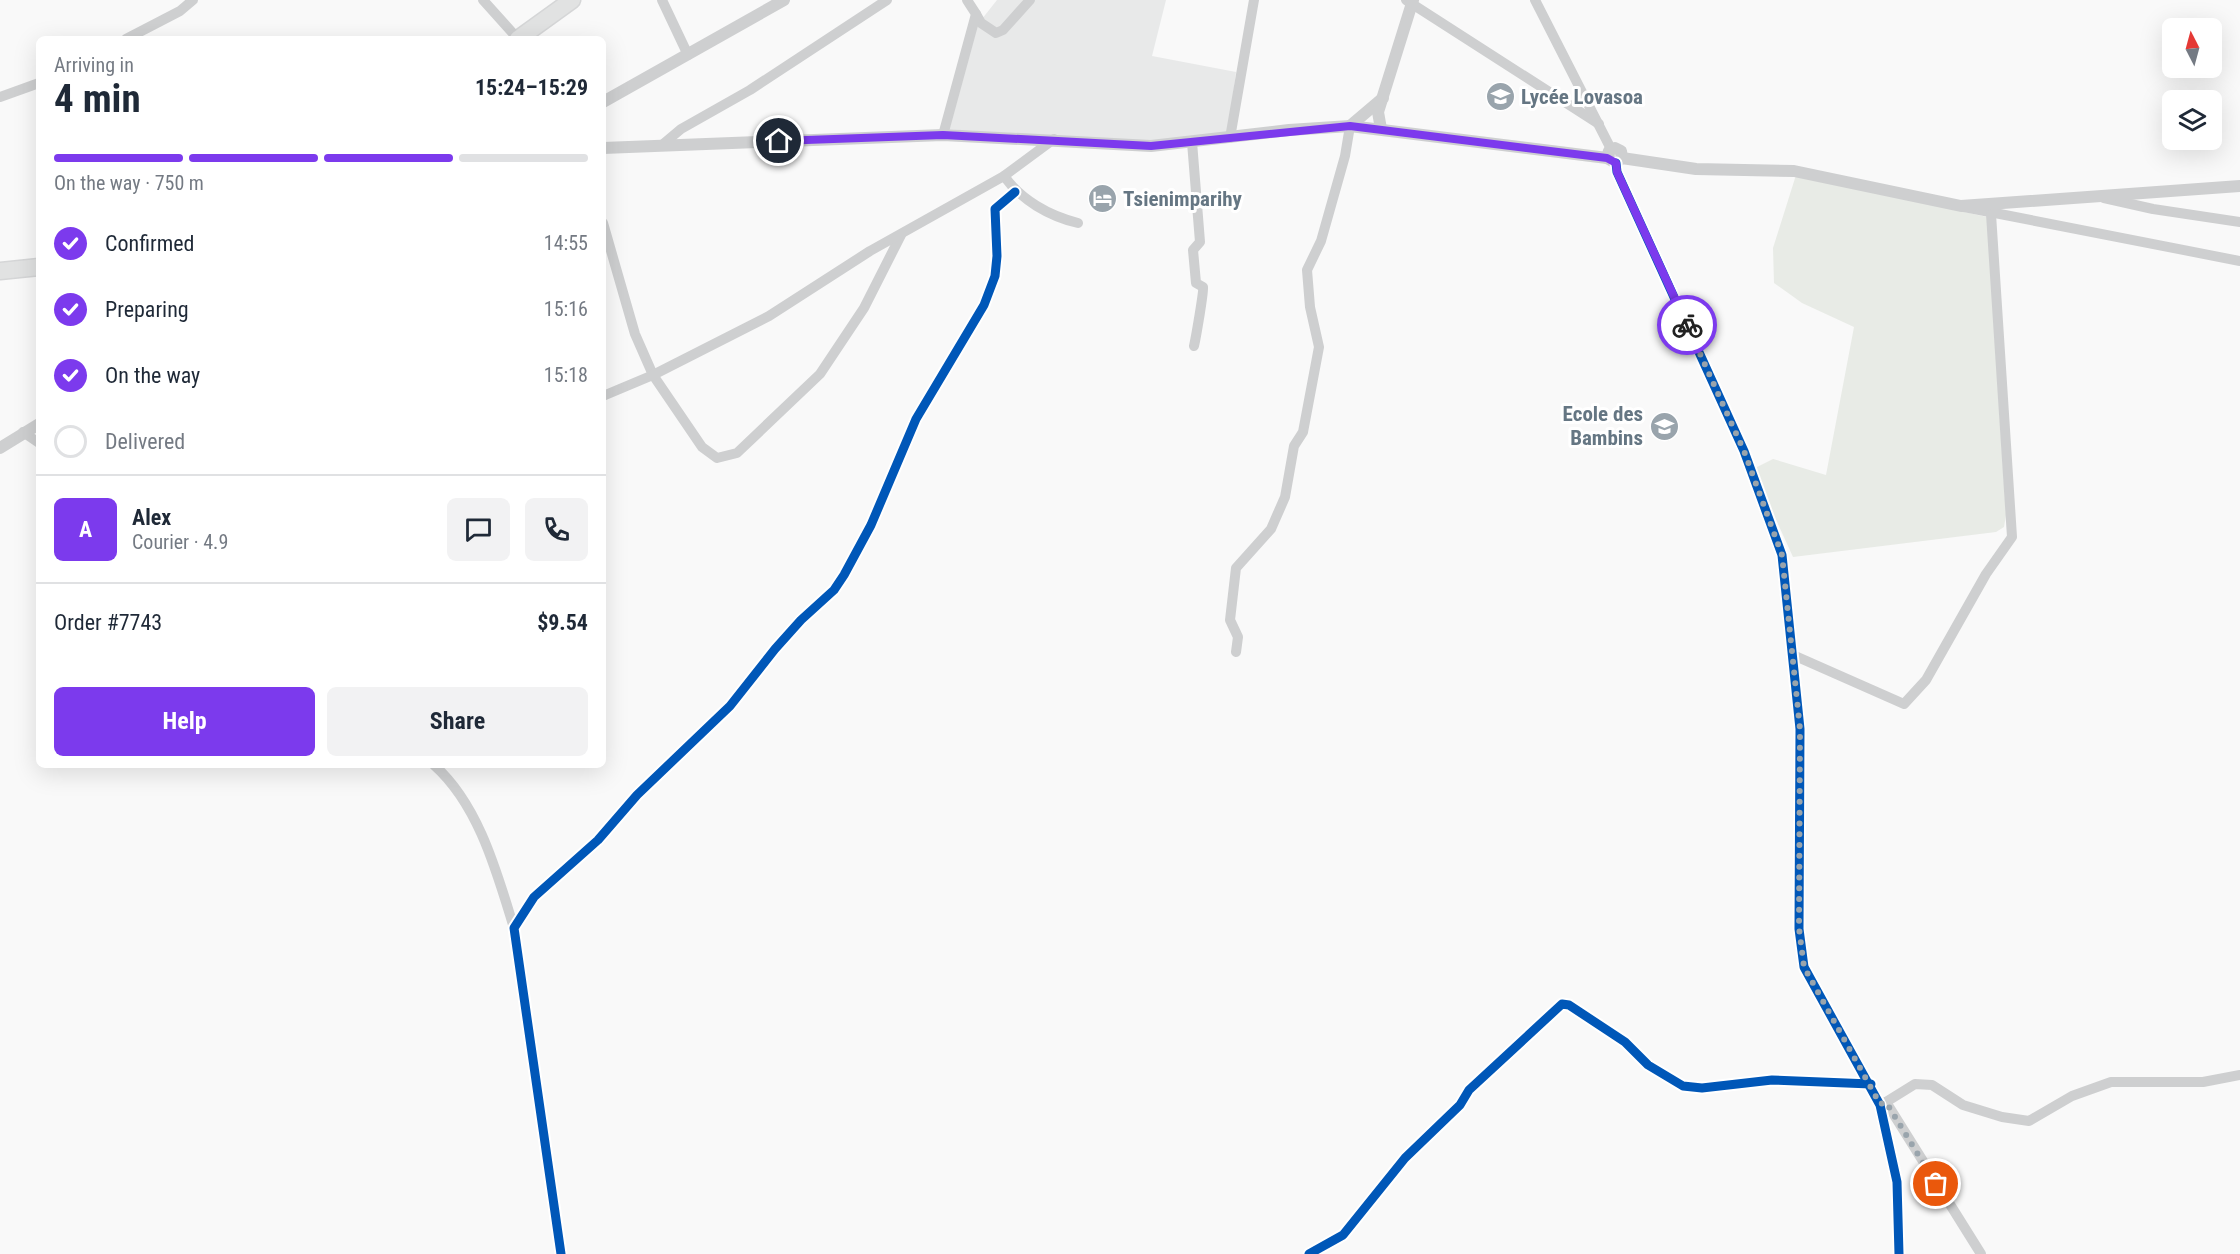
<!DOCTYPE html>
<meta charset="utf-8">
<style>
body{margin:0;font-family:"Roboto Condensed",sans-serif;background:#f2f2f3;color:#1f2937;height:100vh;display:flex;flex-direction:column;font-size:22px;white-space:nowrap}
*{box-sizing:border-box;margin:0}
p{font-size:20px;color:#747a83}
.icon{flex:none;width:33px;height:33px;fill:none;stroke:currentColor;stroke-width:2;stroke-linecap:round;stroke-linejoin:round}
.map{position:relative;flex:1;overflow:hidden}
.side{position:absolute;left:36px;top:36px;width:570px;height:732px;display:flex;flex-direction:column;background:#fff;border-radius:9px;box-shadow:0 6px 24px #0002}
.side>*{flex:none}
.needle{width:39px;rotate:354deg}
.buttons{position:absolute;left:2162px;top:18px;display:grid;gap:12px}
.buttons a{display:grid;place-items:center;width:60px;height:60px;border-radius:9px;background:#fff;box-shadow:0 6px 24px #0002;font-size:30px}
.pin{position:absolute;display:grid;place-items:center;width:51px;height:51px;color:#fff;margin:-26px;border:3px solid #fff;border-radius:50%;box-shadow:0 2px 6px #0007}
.courier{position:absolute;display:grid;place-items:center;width:60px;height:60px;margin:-30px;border:4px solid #7c3aed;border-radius:50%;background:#fff;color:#222;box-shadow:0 2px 8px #0007}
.overview em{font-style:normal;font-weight:700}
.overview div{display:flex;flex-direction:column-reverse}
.overview{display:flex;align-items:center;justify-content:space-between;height:102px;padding:0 18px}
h1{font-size:39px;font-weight:700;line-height:45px}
.bar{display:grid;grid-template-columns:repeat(4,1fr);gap:9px 6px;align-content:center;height:72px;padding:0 18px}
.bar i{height:8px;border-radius:4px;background:#e0e1e3}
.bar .on{background:#7c3aed}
.bar p{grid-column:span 4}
.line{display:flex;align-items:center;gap:15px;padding:0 18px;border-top:2px solid #e0e1e3}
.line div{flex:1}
.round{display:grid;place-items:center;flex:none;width:63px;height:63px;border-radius:9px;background:#f2f2f3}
ol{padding:0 18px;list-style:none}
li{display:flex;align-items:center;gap:18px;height:66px}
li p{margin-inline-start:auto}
li .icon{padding:6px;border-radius:50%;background:#7c3aed;color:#fff;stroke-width:4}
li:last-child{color:#747a83}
li i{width:33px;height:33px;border:3px solid #e0e1e3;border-radius:50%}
.primary-button{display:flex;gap:12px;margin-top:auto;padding:12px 18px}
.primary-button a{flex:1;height:69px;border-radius:9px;background:#7c3aed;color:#fff;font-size:24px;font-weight:700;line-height:69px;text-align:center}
.primary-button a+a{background:#f2f2f3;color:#1f2937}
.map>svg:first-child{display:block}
</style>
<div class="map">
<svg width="2240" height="1254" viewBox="0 0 2240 1254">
<rect width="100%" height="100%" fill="#f9f9f9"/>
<path fill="#e8e9e9" d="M997 0H1166L1152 56 1236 72 1228 136 1154 142 944 129 974 29Z"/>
<path fill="#e8ebe6" d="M1796 175 1987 217 2006 515 2004 527 1996 532 1793 557 1753 469 1773 459 1826 475 1854 327 1802 303 1774 283 1773 248Z"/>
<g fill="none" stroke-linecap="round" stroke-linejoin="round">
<defs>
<g id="primary">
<path d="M518 39 572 0"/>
<path d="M0 271 39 267"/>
</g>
</defs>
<use href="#primary" stroke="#d5d6d7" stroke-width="19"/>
<g stroke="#cecfd0" stroke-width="10">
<path d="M483 0 518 39"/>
<path d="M662 0 688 55"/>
<path d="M1406 0 1599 124"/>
<path d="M1535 0 1611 149"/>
<path d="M976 14 981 23 996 33 1003 30 1030 0"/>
<path d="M126 39 180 11 193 0"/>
<path d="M0 97 39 83"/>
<path d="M943 135 976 14 967 0"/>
<path d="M1230 138 1254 0"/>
<path d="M1192 142 1200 242 1193 250 1196 283 1203 287C1204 291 1196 337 1194 346"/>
<path d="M662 145 681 129 750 90 887 0"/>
<path d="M1004 176C1021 200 1049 216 1078 223"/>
<path d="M2104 198 2153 209 2240 222"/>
<path d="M1964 207 2240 261"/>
<path d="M603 223 635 334 653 375 702 447 717 458 737 453 820 374 864 308 901 235"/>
<path d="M603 396 653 375 769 316 870 251 1004 176 1054 139"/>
<path d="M23 432 39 443"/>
<path d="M1236 652 1238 637 1230 620 1236 568 1271 529 1285 497 1294 446 1303 432 1319 347 1310 307 1307 270 1321 241 1345 156 1350 126"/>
<path d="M1793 655 1904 704 1926 680 1986 574 2012 537 1991 214"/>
<path d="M434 765C479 805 497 873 514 928"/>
<path d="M1886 1102 1915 1084 1932 1085 1963 1105 2002 1117 2029 1121 2072 1096 2111 1082H2203L2240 1075"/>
<path d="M1880 1105 1886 1102 1981 1254"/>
<path d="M561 1254 514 928 534 897 598 840 637 795 730 706 775 649 801 620 834 590 844 575 871 525 916 419 984 305 995 276 997 256 995 209 1015 192"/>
<path d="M1309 1254 1343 1235 1405 1158 1460 1105 1469 1090 1562 1004 1569 1005 1625 1042 1648 1065 1683 1086 1702 1088 1772 1080 1871 1084"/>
</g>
<g stroke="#cecfd0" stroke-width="12">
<path d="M603 102 784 0"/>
<path d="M1350 126 1383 98"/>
<path d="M1381 129 1378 112 1413 0"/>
<path d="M603 148 943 135 1151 146 1289 130 1350 126 1607 158 1616 163"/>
<path d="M1607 158 1609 151 1615 148 1621 151 1622 158"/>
<path d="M1616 163 1617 172 1744 451 1782 555 1800 729 1799 929 1804 967 1880 1105 1897 1182 1899 1254"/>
<path d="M1616 163 1622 158 1696 169 1794 171 1961 206 2240 186"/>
<path d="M0 448 39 424"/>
</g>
<use href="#primary" stroke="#e1e2e2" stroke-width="16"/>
<defs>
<g id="cycleway">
<path d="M1616 163 1617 172 1744 451 1782 555 1800 729 1799 929 1804 967 1880 1105 1897 1182 1899 1254"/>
<path d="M561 1254 514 928 534 897 598 840 637 795 730 706 775 649 801 620 834 590 844 575 871 525 916 419 984 305 995 276 997 256 995 209 1015 192"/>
<path d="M1309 1254 1343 1235 1405 1158 1460 1105 1469 1090 1562 1004 1569 1005 1625 1042 1648 1065 1683 1086 1702 1088 1772 1080 1871 1084"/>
</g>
</defs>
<use href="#cycleway" stroke="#fff" stroke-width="13"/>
<use href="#cycleway" stroke="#0057b8" stroke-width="9"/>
</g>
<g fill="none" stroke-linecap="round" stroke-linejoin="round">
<path stroke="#99a4ac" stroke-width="6" stroke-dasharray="0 10.8" d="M1687 325 1744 451 1782 555 1800 729 1799 928 1804 967 1880 1104 1886 1102 1936 1184"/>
<path stroke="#7c3aed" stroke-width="8" d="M779 141 943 135 1151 146 1350 126 1607 158 1616 163 1617 172 1687 325"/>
</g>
<defs>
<symbol id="university-disc" viewBox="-11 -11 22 22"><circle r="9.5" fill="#99a4ac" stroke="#fff"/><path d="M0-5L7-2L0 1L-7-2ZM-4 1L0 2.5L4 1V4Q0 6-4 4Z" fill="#fff"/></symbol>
<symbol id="hotel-disc" viewBox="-11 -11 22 22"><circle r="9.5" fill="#99a4ac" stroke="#fff"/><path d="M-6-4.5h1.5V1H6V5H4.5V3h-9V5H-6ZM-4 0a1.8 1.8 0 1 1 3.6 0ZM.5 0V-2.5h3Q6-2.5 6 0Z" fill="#fff"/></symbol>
<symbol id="school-disc" viewBox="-11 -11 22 22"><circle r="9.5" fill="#99a4ac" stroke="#fff"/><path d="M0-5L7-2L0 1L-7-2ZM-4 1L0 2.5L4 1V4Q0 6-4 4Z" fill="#fff"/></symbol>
</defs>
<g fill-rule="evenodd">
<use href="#university-disc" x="1484" y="80" width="33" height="33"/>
<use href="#hotel-disc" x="1086" y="182" width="33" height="33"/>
<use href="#school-disc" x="1648" y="410" width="33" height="33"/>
</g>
<g text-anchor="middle" stroke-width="6" stroke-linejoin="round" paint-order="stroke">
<g font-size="21" font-weight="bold" fill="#657683" stroke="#fff" text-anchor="start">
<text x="1521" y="104">Lycée Lovasoa</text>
<text x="1123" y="206">Tsienimparihy</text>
<text x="1643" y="421" text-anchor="end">Ecole des<tspan x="1643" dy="24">Bambins</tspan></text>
</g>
</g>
</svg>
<div class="buttons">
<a><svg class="needle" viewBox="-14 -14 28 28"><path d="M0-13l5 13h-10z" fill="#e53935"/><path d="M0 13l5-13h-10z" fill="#747a83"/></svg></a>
<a><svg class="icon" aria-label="layers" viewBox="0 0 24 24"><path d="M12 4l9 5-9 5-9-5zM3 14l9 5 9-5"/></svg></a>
</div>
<div class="pin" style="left:1936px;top:1184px;background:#ea580c"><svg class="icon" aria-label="bag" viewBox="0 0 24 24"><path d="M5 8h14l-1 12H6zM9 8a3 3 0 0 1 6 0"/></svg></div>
<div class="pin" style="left:779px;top:141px;background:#1f2937"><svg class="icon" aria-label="home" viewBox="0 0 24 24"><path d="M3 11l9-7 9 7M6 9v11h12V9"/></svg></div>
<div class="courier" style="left:1687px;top:325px"><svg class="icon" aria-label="bike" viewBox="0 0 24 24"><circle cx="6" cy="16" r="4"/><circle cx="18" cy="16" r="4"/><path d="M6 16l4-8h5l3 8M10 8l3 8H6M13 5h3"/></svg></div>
<section class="side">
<div class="overview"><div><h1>4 min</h1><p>Arriving in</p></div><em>15:24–15:29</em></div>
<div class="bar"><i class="on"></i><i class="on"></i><i class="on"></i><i></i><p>On the way · 750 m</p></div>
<ol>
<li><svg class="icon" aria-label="check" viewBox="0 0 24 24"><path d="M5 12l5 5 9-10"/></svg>Confirmed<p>14:55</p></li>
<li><svg class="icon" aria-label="check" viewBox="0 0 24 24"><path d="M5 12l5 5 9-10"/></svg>Preparing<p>15:16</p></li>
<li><svg class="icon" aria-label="check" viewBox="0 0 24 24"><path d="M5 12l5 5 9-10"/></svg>On the way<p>15:18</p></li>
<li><i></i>Delivered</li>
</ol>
<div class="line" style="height:108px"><b class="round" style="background:#7c3aed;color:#fff">A</b><div><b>Alex</b><p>Courier · 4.9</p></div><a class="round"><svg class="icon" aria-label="chat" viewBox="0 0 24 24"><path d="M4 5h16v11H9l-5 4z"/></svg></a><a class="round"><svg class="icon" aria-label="phone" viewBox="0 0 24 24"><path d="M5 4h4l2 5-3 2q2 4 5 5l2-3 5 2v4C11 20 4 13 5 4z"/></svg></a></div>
<div class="line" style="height:78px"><div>Order #7743</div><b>$9.54</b></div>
<div class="primary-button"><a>Help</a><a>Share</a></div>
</section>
</div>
